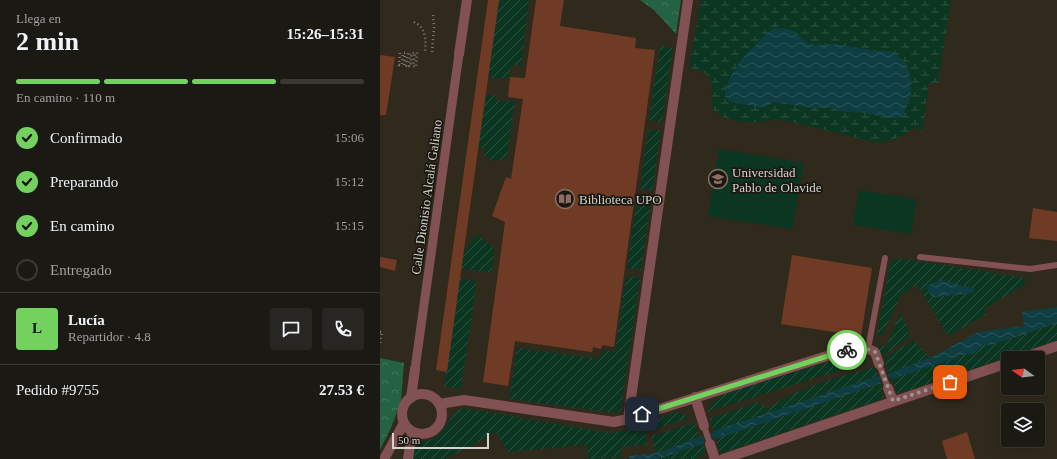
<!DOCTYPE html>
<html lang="es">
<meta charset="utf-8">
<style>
body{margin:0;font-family:"Times New Roman",serif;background:#282622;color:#f1f3f6;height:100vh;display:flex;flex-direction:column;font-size:15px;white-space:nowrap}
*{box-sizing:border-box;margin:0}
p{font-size:13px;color:#a0a0a0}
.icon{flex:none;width:22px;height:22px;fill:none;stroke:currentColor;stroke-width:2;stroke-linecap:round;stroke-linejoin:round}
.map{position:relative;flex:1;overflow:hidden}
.details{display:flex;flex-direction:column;background:#1b1914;width:380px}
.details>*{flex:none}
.needle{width:26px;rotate:285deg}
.buttons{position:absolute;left:621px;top:351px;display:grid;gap:8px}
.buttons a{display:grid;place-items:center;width:44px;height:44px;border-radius:4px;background:#1b1914;box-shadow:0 4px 16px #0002,0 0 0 1px #393834;font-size:20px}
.scale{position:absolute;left:12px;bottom:10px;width:97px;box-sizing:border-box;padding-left:4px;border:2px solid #d5d3ce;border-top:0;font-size:11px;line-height:14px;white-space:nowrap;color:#d5d3ce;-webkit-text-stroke:3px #1b1811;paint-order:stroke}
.pin{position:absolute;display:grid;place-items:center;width:34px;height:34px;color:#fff;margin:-17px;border-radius:8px;box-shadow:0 2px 6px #0006}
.courier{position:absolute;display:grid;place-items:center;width:40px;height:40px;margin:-20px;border:3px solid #73d25d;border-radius:50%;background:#fff;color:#222;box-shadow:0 1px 5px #0007}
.head em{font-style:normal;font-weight:700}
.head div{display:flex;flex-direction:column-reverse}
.head{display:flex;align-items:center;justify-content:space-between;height:68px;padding:0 16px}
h1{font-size:26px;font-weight:700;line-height:30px}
.bar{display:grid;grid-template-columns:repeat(4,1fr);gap:6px 4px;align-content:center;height:48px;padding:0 16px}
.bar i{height:5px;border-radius:3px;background:#393834}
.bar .active{background:#73d25d}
.bar p{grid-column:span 4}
.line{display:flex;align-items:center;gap:10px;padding:0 16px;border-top:1px solid #393834}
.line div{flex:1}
.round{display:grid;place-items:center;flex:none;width:42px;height:42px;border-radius:4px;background:#282622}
ol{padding:0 16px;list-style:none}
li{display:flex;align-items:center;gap:12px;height:44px}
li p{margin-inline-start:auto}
li .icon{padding:4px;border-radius:50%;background:#73d25d;color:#111;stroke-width:4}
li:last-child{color:#a0a0a0}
li i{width:22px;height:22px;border:2px solid #393834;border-radius:50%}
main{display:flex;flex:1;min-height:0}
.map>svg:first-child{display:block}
</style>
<main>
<section class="details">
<div class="head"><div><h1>2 min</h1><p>Llega en</p></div><em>15:26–15:31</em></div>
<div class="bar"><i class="active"></i><i class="active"></i><i class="active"></i><i></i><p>En camino · 110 m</p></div>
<ol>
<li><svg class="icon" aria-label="check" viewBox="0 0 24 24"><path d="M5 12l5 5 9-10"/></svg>Confirmado<p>15:06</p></li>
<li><svg class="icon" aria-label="check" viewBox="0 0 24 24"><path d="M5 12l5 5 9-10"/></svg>Preparando<p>15:12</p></li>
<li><svg class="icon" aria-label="check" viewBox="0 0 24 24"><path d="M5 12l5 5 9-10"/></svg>En camino<p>15:15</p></li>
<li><i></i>Entregado</li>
</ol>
<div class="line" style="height:72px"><b class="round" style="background:#73d25d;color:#111">L</b><div><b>Lucía</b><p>Repartidor · 4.8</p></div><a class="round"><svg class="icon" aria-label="chat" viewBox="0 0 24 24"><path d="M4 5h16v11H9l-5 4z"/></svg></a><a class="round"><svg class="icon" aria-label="phone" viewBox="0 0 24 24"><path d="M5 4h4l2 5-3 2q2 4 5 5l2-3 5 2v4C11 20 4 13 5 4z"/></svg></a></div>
<div class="line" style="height:52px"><div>Pedido #9755</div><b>27.53 €</b></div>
</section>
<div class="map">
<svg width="677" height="459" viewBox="0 0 677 459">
<defs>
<pattern id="forest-crowns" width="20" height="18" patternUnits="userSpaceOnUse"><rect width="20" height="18" fill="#246243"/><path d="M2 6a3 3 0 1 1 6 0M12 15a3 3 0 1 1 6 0" fill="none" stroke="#43785d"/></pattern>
<pattern id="wetland-marsh" width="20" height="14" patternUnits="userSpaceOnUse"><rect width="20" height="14" fill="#0b3722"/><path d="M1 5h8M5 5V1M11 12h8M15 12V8" fill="none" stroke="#2e5341"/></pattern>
<pattern id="garden-furrows" width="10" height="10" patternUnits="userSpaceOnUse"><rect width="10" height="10" fill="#0b3722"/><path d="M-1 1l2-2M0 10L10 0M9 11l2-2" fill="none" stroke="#2e5341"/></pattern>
<pattern id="water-waves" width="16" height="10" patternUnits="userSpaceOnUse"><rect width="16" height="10" fill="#0e3d42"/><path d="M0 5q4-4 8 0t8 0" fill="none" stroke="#30585c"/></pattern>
</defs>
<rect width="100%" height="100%" fill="#24211a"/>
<path fill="#302a1d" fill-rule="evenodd" d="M0 0H677V459H0ZM628 358H658V388H628ZM628 410H658V440H628Z"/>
<g fill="url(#forest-crowns)">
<path d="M260 0H301L296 34 274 10Z"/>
<path d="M0 358 24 363 21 400 11 428 0 450Z"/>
</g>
<path fill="url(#wetland-marsh)" d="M321 0H571L558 83H549L542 133 535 127 520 137 505 142H491L459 133 396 119 381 122H361L343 117 332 108C331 99 334 82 327 75 323 71 314 69 309 68Z"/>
<g fill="url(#garden-furrows)">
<path d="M119 0H149L141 66 131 65 129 78H108Z"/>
<path d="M280 46 293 48 282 122 269 120Z"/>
<path d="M105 95H116V101H135L127 158 113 161 103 155 106 149 98 147Z"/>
<path d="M268 130 281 131 272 191 260 189Z"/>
<path d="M257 198 271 200 261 270 247 268Z"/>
<path d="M97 234 114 248 112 272 81 269 83 252Z"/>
<path d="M519 258 646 278 644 285 604 309 607 314 568 336 537 284 521 295 502 336 497 335 510 264 512 261Z"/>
<path d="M246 276 260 278 241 411 235 413 129 399 137 348 220 359 222 350 235 352Z"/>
<path d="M80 278 97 281 81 389 64 386Z"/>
<path d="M520 314 529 330 527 332 530 338 501 356 498 344 506 347Z"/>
<path d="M677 323V340L530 390 516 393 512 379 579 357V355L602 347 603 345H611Z"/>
<path d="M534 340 549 358 510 373 504 358Z"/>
<path d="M473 357 485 359 490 361 327 412C331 401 341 395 352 391L451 361Z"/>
<path d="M495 367 498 376 334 431 329 419 378 402 387 409C421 386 456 378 495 367Z"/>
<path d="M501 383 504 397 499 400 351 450 340 453 336 439Z"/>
<path d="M83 408 230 433 250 430 295 412 304 414 309 418 265 432 267 445 240 447 242 458 208 459 206 445 128 452 116 432 66 459H32L34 447 35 444C43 440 52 441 59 435 70 426 68 414 83 408Z"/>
<path d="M314 423 318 432 319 437 276 453 272 436Z"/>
<path d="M324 443 325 451 323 455 315 459H277Z"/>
</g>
<g fill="#0b3722">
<path d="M339 149 424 163 412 229 328 216Z"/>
<path d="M479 190 537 199 531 234 473 225Z"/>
</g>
<g fill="url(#water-waves)">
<path d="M397 28 410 30 416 32 427 43 434 45 456 44 497 51H510L516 53 527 65 531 82V95L523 116 516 118H508L487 113 459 111 452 108H435L394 102 385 107 373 106 351 102 345 96C348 68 373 47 392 29Z"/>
<path d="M562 280 594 289 593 293 553 297 549 292 547 286 553 283Z"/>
<path d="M677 307V323L611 345H603L593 354 579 355V357L512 379 510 373 552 357 598 332 644 326 642 312Z"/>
<path d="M498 376 501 383 336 439 334 431Z"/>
<path d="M322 436 324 443 277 459H249V456L277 453Z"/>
</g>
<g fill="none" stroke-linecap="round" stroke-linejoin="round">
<g stroke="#0e3d42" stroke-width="4">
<path d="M495 380 515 374"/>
<path d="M319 440 339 433"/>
</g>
</g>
<g fill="#703b24">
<path d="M108 0H119L67 372 56 370Z"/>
<path d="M156 0H184L180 26 256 38 255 48 275 50 234 347 222 345 221 349 213 347 212 352 135 341 128 386 103 382 125 222 112 216 126 177 131 179 143 99 128 97 130 77 145 78Z"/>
<path d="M0 55 15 57 6 115H0Z"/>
<path d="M653 208 677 212V241L649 238Z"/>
<path d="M412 255 492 268 481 336 401 324Z"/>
<path d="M0 257 17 260 15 271 0 267Z"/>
<path d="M587 432 595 459H567L562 441Z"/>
</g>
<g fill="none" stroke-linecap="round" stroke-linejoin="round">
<g stroke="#807d78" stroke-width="2.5" stroke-dasharray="1 3" stroke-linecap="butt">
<path d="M34 22C46 28 46 39 45 51"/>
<path d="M52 52 54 28 53 15"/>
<path d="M20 53 19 65H22L23 53H25L24 66H26L28 53H30L29 66H31L32 53H35L33 66 36 67 37 52"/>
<path d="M0 332H2L0 343"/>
</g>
<g stroke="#815153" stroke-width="6">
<path d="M540 257 650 269 677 265"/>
<path d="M488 349 505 258"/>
<path d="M499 364 508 388"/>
<path d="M324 426 330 444"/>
</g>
<path stroke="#815153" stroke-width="9" d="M35 369 79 54"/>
<g stroke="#815153" stroke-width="10">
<path d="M79 54 87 0"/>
<path d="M642 358 677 346"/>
<path d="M508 388 513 401"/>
<circle cx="42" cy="414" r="20"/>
<path d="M315 397 324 426"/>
<path d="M31 398 35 369"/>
<path d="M59 404 84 400 234 422 248 419 308 0"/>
<path d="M248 419 472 348H486L495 352 499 364"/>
<path d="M330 444 335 459"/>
<path d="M4 459 24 423"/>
<path d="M28 459 32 432"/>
<path d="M343 459 628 363"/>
</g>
</g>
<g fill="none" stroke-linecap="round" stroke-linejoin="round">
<path stroke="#97958f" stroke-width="4" stroke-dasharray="0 7.2" d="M467 350C477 347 486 348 495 352L513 401 570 382"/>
<path stroke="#73d25d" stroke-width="5" d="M262 414 467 350"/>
</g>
<defs>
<symbol id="university-ring" viewBox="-11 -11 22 22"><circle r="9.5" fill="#1b1811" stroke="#8d6e63" stroke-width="1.5"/><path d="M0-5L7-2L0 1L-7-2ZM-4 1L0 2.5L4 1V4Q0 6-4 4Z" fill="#8d6e63"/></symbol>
<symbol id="library-ring" viewBox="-11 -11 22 22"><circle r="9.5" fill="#1b1811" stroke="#8d6e63" stroke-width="1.5"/><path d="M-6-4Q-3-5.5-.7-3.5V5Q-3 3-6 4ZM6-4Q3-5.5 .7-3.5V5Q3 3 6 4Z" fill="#8d6e63"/></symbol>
</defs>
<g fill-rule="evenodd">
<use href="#university-ring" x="327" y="168" width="22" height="22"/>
<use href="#library-ring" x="174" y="188" width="22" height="22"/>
</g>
<g text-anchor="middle" stroke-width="3.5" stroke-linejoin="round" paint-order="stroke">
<g font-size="13" fill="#d5d3ce" stroke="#1b1811" text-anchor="start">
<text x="352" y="177">Universidad<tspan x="352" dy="15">Pablo de Olavide</tspan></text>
<text x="199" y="204">Biblioteca UPO</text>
</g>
<g font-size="13" fill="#d5d3ce" stroke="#1b1811">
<text transform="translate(46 197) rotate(-82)" y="5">Calle Dionisio Alcalá Galiano</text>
</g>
</g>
</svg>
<div class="buttons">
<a><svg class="needle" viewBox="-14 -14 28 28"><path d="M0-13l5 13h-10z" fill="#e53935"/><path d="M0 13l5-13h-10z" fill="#a0a0a0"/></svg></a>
<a><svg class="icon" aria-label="layers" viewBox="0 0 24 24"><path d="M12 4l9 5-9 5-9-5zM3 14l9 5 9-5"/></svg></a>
</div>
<div class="scale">50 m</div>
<div class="pin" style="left:570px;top:382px;background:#ea580c"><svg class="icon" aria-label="bag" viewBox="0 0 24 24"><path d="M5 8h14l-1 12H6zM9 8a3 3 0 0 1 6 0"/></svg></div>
<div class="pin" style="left:262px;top:414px;background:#1f2937"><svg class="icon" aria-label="home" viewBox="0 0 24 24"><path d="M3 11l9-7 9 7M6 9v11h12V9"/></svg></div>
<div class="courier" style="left:467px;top:350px"><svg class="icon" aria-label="bike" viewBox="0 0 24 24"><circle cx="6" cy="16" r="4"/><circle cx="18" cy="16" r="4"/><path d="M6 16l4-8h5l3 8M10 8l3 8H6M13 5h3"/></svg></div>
</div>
</main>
